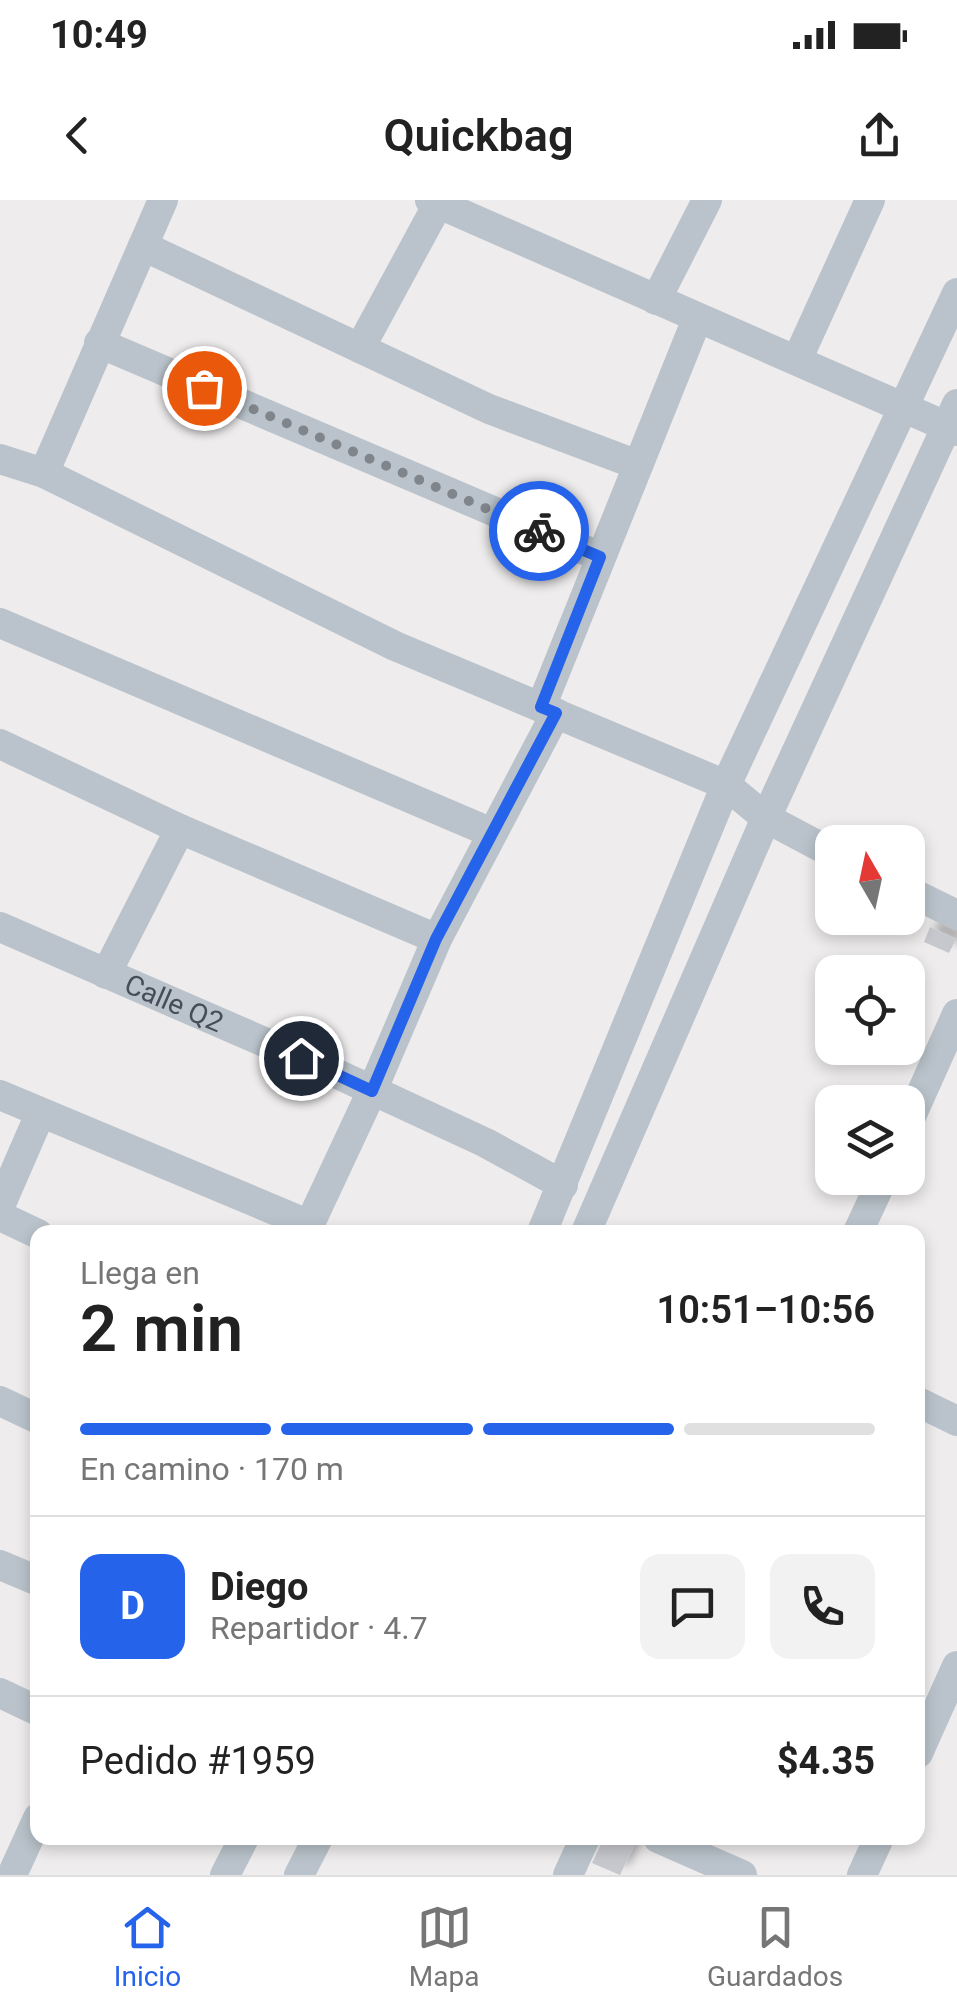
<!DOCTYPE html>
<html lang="es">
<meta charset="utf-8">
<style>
body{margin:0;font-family:Roboto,sans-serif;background:#f2f2f2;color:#222;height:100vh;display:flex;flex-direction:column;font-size:38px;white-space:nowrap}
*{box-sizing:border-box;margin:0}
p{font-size:32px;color:#767676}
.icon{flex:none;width:55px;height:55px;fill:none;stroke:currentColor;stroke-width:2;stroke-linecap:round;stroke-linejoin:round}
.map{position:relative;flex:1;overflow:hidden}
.sheet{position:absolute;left:30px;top:1025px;width:895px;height:620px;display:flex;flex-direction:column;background:#fff;border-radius:20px;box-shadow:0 5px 15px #0003}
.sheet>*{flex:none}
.needle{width:65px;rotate:351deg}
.controls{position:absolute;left:815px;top:625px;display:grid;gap:20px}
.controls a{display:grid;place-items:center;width:110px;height:110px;border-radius:20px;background:#fff;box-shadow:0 5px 15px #0003;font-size:50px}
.pin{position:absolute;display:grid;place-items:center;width:85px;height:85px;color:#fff;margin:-42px;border:5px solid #fff;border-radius:50%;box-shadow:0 2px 10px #0007}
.courier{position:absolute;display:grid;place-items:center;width:100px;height:100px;margin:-50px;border:8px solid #2563eb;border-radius:50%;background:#fff;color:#222;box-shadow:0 2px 12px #0007}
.summary em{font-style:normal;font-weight:600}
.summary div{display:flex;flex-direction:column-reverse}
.summary{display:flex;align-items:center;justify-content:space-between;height:170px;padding:0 50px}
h1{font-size:65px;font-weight:600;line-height:75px}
.bar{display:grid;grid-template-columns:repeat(4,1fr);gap:15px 10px;align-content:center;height:120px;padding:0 50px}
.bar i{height:12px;border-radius:8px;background:#e0e0e0}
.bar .on{background:#2563eb}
.bar p{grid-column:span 4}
.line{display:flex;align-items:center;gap:25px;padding:0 50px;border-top:2px solid #e0e0e0}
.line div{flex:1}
.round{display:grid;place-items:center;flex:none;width:105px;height:105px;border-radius:20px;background:#f2f2f2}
.status{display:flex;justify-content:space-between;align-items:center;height:70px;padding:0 50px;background:#fff;direction:ltr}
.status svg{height:28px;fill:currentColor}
header{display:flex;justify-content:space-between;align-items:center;height:130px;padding:0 50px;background:#fff;font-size:45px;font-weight:600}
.menu{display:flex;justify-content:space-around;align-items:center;height:140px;border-top:2px solid #e0e0e0;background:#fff;font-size:28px;color:#767676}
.menu a{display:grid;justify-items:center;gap:5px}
.menu .on{color:#2563eb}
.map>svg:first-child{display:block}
</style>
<div class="status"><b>10:49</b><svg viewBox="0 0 49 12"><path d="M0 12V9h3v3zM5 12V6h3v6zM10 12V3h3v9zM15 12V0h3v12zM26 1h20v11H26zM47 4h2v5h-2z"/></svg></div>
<header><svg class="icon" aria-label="back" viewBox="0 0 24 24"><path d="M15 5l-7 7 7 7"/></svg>Quickbag<svg class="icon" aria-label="share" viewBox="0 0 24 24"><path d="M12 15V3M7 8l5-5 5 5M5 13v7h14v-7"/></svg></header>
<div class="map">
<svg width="957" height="1675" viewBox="0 0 957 1675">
<defs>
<filter id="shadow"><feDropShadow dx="9" dy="-9" stdDeviation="5" flood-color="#0004"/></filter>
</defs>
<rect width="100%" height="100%" fill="#eeecec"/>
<g fill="#c6c8ce" filter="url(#shadow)">
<path d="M930 727 956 739 949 753 924 742Z"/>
<path d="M604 1638H622L635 1644 620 1675 592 1663Z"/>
</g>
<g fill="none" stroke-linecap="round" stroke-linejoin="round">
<g stroke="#bac3cb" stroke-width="30">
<path d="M430 0 957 231"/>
<path d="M143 46 489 209 638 265"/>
<path d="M656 100 707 0"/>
<path d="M99 143 601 357"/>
<path d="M360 148 438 4"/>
<path d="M797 160 870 0"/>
<path d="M0 259 44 273 395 446 726 585 766 618 832 653"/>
<path d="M44 273 163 0"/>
<path d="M0 423 492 633"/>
<path d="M541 507 697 119"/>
<path d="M0 544 180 629 437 739"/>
<path d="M908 691 957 715"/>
<path id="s1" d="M0 727 333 872 486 943 563 985"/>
<path d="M106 774 180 629"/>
<path d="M0 895 310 1025"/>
<path d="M908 923 957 814"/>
<path d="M0 1006 40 914"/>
<path d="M0 1016 38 1034"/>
<path d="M306 1032 372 891 437 739 556 513"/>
<path d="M542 1032 726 585 957 93"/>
<path d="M586 1032 766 618 957 204"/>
<path d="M858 1032 883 978"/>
<path d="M0 1201 38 1219"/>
<path d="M918 1202 957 1221"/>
<path d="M0 1365 38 1381"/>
<path d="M0 1493 38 1511"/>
<path d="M918 1553 957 1466"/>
<path d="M658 1638 742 1675"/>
<path d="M12 1675 38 1618"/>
<path d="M225 1675 244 1638"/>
<path d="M299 1675 318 1638"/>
<path d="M568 1675 585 1638"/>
<path d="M862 1675 879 1638"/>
</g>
</g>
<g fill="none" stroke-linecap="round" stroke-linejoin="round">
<path stroke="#80858c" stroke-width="10" stroke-dasharray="0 18" d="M204 188 539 331"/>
<path stroke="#2563eb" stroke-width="12" d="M301 858 372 891 436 739 556 513 541 507 600 357 539 331"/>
</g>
<g text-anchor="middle" stroke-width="9" stroke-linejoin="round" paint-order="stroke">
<g font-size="28" fill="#454e58" stroke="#fff">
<text dy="10" stroke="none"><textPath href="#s1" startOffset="190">Calle Q2</textPath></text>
</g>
</g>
</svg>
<div class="controls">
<a><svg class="needle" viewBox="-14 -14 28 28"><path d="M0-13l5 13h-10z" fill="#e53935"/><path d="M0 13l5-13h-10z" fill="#767676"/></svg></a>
<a><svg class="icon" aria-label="locate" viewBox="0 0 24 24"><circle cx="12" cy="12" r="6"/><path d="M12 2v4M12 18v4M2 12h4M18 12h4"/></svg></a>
<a><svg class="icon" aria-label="layers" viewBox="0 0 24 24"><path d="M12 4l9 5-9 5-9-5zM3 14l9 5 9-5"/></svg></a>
</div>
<div class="pin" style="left:204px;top:188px;background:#ea580c"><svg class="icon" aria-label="bag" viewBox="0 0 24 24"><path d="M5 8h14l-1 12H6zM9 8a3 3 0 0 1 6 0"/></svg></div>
<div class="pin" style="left:301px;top:858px;background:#1f2937"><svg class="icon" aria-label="home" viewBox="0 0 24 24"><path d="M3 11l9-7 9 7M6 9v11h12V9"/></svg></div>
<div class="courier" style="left:539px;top:331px"><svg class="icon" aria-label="bike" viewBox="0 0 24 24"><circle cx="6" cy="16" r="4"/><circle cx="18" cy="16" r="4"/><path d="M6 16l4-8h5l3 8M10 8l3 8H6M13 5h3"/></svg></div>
<section class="sheet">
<div class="summary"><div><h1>2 min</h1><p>Llega en</p></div><em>10:51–10:56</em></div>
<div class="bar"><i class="on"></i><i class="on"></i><i class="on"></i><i></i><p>En camino · 170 m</p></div>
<div class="line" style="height:180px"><b class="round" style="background:#2563eb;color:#fff">D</b><div><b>Diego</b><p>Repartidor · 4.7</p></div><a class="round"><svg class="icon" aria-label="chat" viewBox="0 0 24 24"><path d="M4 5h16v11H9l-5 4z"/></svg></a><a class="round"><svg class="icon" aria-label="phone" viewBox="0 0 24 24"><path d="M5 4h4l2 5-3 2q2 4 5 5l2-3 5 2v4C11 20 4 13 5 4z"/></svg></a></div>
<div class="line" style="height:130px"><div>Pedido #1959</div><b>$4.35</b></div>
</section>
</div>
<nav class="menu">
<a class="on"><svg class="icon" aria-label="home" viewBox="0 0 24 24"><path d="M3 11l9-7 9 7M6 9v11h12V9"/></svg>Inicio</a>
<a><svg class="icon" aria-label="map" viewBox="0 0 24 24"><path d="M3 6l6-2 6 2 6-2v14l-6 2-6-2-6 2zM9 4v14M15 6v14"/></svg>Mapa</a>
<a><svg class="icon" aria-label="saved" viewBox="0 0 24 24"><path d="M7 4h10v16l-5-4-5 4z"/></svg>Guardados</a>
</nav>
